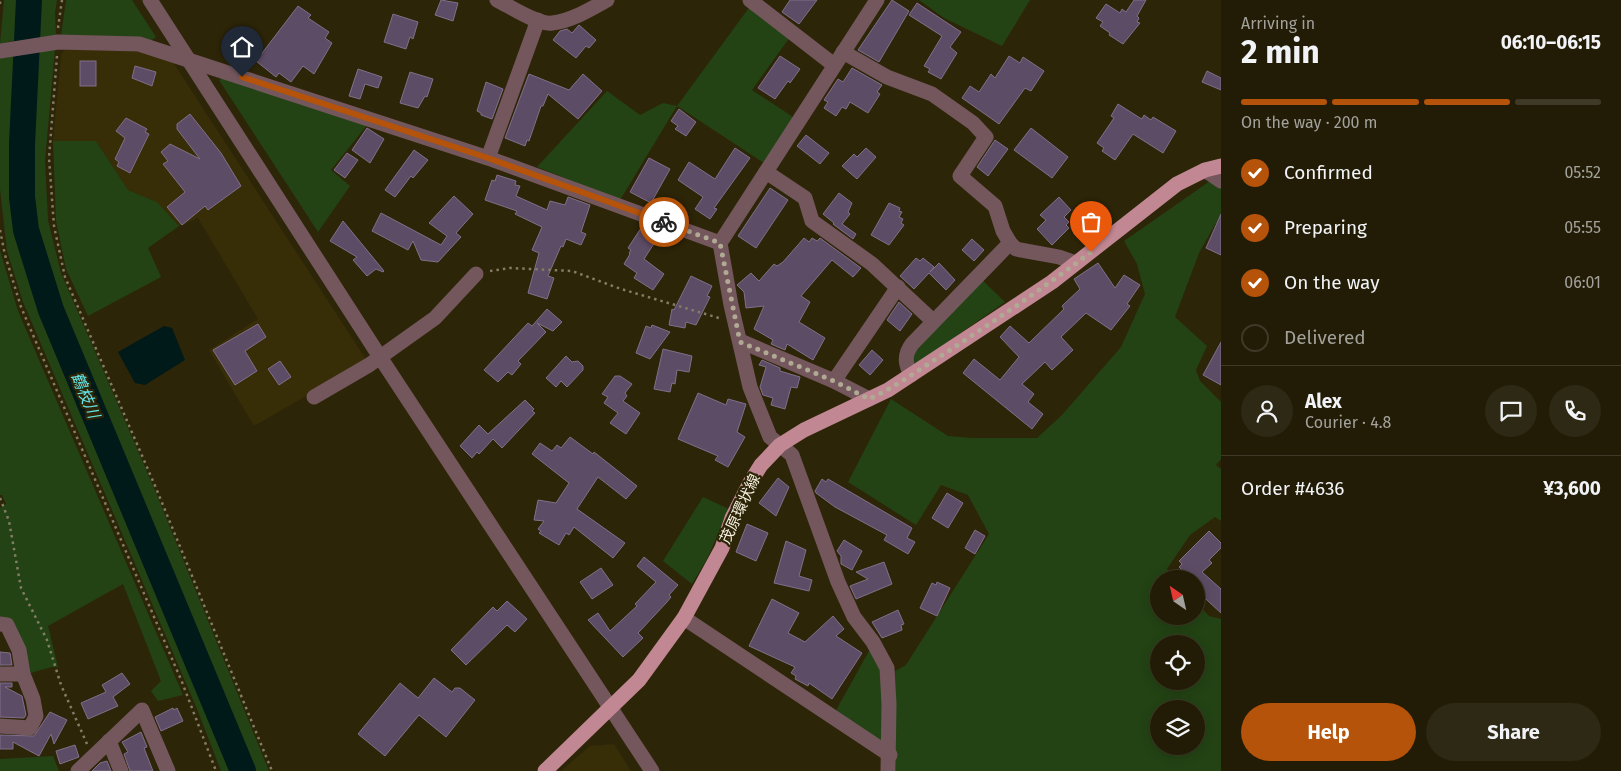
<!DOCTYPE html>
<meta charset="utf-8">
<style>
body{margin:0;font-family:"Fira Sans","Noto Sans JP",sans-serif;background:#2e2914;color:#f1f3f6;height:100vh;display:flex;flex-direction:column;font-size:19px;white-space:nowrap}
*{box-sizing:border-box;margin:0}
p{font-size:16px;color:#a2a19b}
.icon{flex:none;width:28px;height:28px;fill:none;stroke:currentColor;stroke-width:2;stroke-linecap:round;stroke-linejoin:round}
.map{position:relative;flex:1;overflow:hidden}
.sheet{display:flex;flex-direction:column;background:#221c06;width:400px}
.sheet>*{flex:none}
.needle{width:32px;rotate:326deg}
.tools{position:absolute;left:1150px;top:570px;display:grid;gap:10px}
.tools a{display:grid;place-items:center;width:55px;height:55px;border-radius:50%;background:#221c06;box-shadow:0 2px 12px #0003,0 0 0 1px #3f3a28;font-size:25px}
.pin{position:absolute;display:grid;place-items:center;width:42px;height:42px;color:#fff;margin:-51px -21px;border-radius:50% 50% 50% 0;rotate:-45deg;box-shadow:0 0 5px #0007}
.pin .icon{rotate:45deg}
.courier{position:absolute;display:grid;place-items:center;width:50px;height:50px;margin:-25px;border:4px solid #b45309;border-radius:50%;background:#fff;color:#222;box-shadow:0 1px 6px #0007}
.head em{font-style:normal;font-weight:700}
.head div{display:flex;flex-direction:column-reverse}
.head{display:flex;align-items:center;justify-content:space-between;height:85px;padding:0 20px}
h1{font-size:32px;font-weight:700;line-height:38px}
.bar{display:grid;grid-template-columns:repeat(4,1fr);gap:8px 5px;align-content:center;height:60px;padding:0 20px}
.bar i{height:6px;border-radius:4px;background:#3f3a28}
.bar .selected{background:#b45309}
.bar p{grid-column:span 4}
.line{display:flex;align-items:center;gap:12px;padding:0 20px;border-top:1px solid #3f3a28}
.line div{flex:1}
.round{display:grid;place-items:center;flex:none;width:52px;height:52px;border-radius:26px;background:#2e2914}
ol{padding:0 20px;list-style:none}
li{display:flex;align-items:center;gap:15px;height:55px}
li p{margin-inline-start:auto}
li .icon{padding:5px;border-radius:50%;background:#b45309;color:#fff;stroke-width:4}
li:last-child{color:#a2a19b}
li i{width:28px;height:28px;border:2px solid #3f3a28;border-radius:50%}
.primary-button{display:flex;gap:10px;margin-top:auto;padding:10px 20px}
.primary-button a{flex:1;height:58px;border-radius:30px;background:#b45309;color:#fff;font-size:20px;font-weight:700;line-height:58px;text-align:center}
.primary-button a+a{background:#2e2914;color:#f1f3f6}
main{display:flex;flex:1;min-height:0}
.map>svg:first-child{display:block}
</style>
<main>
<div class="map">
<svg width="1221" height="771" viewBox="0 0 1221 771">
<rect width="100%" height="100%" fill="#2d2508"/>
<g fill="#372d07">
<path d="M65 49 149 52 171 59 367 361 254 426 209 350 258 319 198 218 179 226 157 202 128 190 96 141H53L61 55Z"/>
<path d="M614 744 631 771H561L590 746Z"/>
</g>
<g fill="#234314" fill-rule="evenodd">
<path d="M4 0H23L21 39 0 44Z"/>
<path d="M34 0H57L55 12 56 36 32 39Z"/>
<path d="M66 0H132L156 37 150 41 61 36Z"/>
<path d="M919 0H1030L1002 46 944 18Z"/>
<path d="M751 5 790 37 752 90 793 117 764 163 677 106 620 200 537 167 607 91 640 115 663 103 677 106Z"/>
<path d="M55 49 45 161 48 220 61 273 154 488 269 771H248L178 595 42 274 30 218 27 170 31 53Z"/>
<path d="M21 54C19 115 14 177 23 237 25 253 31 269 35 285L190 649 238 771H221L197 709 23 302 7 251 0 189V57Z"/>
<path d="M224 77 368 124 331 170 350 186 318 232 219 80Z"/>
<path d="M53 141H96L128 190 157 202 179 226 148 248 161 277 88 316 66 269 56 221Z"/>
<path d="M1210 181 1221 188V214L1199 253 1175 317 1207 346 1196 370 1200 381 1221 402V459L1216 465 1221 469V521L1215 517 1190 535 1167 569 1175 579H1159V616H1196V602L1209 616 1221 619V771H896L895 671 906 665 989 534 968 495 941 485 916 525 848 482 891 399 948 436 972 438H1037L1062 415 1121 347 1145 294 1137 264 1124 241ZM1159 644H1196V681H1159ZM1159 709H1196V746H1159Z"/>
<path d="M0 250 18 311 183 695 158 701 151 691 161 681 123 584 48 626 58 667H52L27 674 0 616V508L6 504 2 495H0Z"/>
<path d="M980 278 1005 302 912 367 911 349Z"/>
<path d="M703 497 729 509 707 559 692 584 663 561Z"/>
<path d="M869 651 881 663 889 747 834 714Z"/>
<path d="M53 756 59 771H0V759Z"/>
</g>
<path fill="#001919" d="M164 326 172 328 185 360 145 385 135 383 118 352Z"/>
<g fill="none" stroke-linecap="round" stroke-linejoin="round">
<path stroke="#001919" stroke-width="26" d="M29 0 22 144V197L26 230 51 310 243 771"/>
</g>
<g fill="#5d4c65" stroke="#826f8a">
<path d="M441 0 458 3 453 21 435 15Z"/>
<path d="M790 0H817L799 24 782 12Z"/>
<path d="M892 0 909 11 879 62 858 50Z"/>
<path d="M1134 0H1146L1137 16 1139 18 1137 22 1140 23 1123 44 1109 35 1110 33 1100 26 1103 22 1096 18 1106 4 1120 13 1122 9 1126 12Z"/>
<path d="M917 3 961 32 950 47 957 53 941 79 928 72 930 69 924 66 942 36 909 15Z"/>
<path d="M298 6 311 15 308 18 329 32 325 38 332 43 314 74 303 66 291 82 279 73 276 77 256 61Z"/>
<path d="M393 14 418 22 413 39 410 37 406 49 384 42Z"/>
<path d="M579 25 596 40 589 48 586 46 576 58 553 40 560 31 567 29 572 33Z"/>
<path d="M780 56 800 69 790 83 788 81 775 99 758 88Z"/>
<path d="M1009 56 1020 63 1023 57 1044 71 1031 91 1025 88 999 124 962 98 970 86 979 92 991 74 995 78Z"/>
<rect x="80" y="61" width="16" height="25"/>
<path d="M135 66 156 72 152 86 132 78Z"/>
<path d="M852 68 882 85 877 92 880 94 868 113 850 102 846 109 842 107 836 116 824 108 828 102 824 100 838 79 843 82Z"/>
<path d="M358 69 382 77 378 88 365 84 360 99 349 96Z"/>
<path d="M1207 71 1221 78V90L1202 82Z"/>
<path d="M410 72 433 79 427 97 425 96 418 108 400 103Z"/>
<path d="M529 74 569 90 583 74 602 91 578 119 548 94 543 106H541L529 141 527 140 525 146 505 138Z"/>
<path d="M486 82 503 89 492 119 481 115V113L477 111Z"/>
<path d="M1118 104 1140 118 1142 119 1144 115 1151 120 1153 117 1176 131 1163 153 1133 134 1115 160 1102 151 1104 148 1097 143 1114 118 1111 116Z"/>
<path d="M679 109 696 122 686 136 675 129 678 126 671 121Z"/>
<path d="M190 114 221 153 241 186 208 210 205 206 182 225 167 207 185 192 163 164 168 161 161 152 170 144 200 159 177 129V124Z"/>
<path d="M126 118 147 129 145 132 149 134 130 173 117 166 119 162 115 159 125 138 116 131Z"/>
<path d="M367 128 384 139 370 163 352 150Z"/>
<path d="M1031 128 1068 157 1052 178 1014 150Z"/>
<path d="M806 135 829 153 820 164 797 146Z"/>
<path d="M995 140 1008 149 988 176 977 167Z"/>
<path d="M735 148 750 158 714 208 717 209 710 219 695 209 703 197 678 180 689 162 715 179Z"/>
<path d="M866 148 876 157 857 179 842 166 854 154 857 157Z"/>
<path d="M414 150 428 160 413 178 411 176 395 197 385 190Z"/>
<path d="M347 153 358 160 345 178 334 170Z"/>
<path d="M649 158 670 169 651 203 630 192Z"/>
<path d="M497 175 516 181 515 185 520 186 516 196 547 210 550 201 565 205 568 197 590 205 581 232 586 234 581 245 566 239 563 247 561 246 548 276 554 278 547 299 528 293 539 253 532 250 542 227 515 214 517 211 485 200 492 180 495 181Z"/>
<path d="M770 188 788 200 756 248 738 236Z"/>
<path d="M839 193 852 203 848 212 850 214 842 224 856 234 853 239 833 224 834 223 823 214Z"/>
<path d="M454 196 473 214 456 233 461 237 438 262 421 260 413 241 408 250 372 231 381 213 441 245 447 236 429 223Z"/>
<path d="M1059 197 1071 210 1064 217 1069 222 1066 225 1069 228 1052 245 1037 229 1046 220 1040 215Z"/>
<path d="M889 203 900 208 899 211 902 212 899 217 903 219 901 223 904 225 889 245 871 235Z"/>
<path d="M1221 214V255L1206 248Z"/>
<path d="M343 221 384 271 383 272 376 269 367 276 353 260 357 257 330 241Z"/>
<path d="M643 225 659 236 644 259 664 274 653 290 634 278 637 273 624 264 630 254 629 253 631 250 628 248Z"/>
<path d="M804 238 809 242 812 238 817 241 820 238 861 268 853 277 832 260 801 296 810 302 799 322 825 338 813 360 787 344 785 350 771 344 773 340 754 329 764 306 746 308 744 292 737 285 751 273 759 281 774 264 777 266 783 262Z"/>
<path d="M972 239 984 250 974 261 962 250Z"/>
<path d="M916 258 920 261 923 258 934 267 930 272 939 263 955 280 946 290 929 273 914 289 900 276Z"/>
<path d="M1098 263 1115 288 1124 275 1140 285 1127 304 1130 306 1111 330 1086 313 1061 337 1073 350 1052 370 1045 362 1022 384 1034 394 1028 402 1043 414 1032 429 963 373 974 359 1000 380 1019 357 1000 337 1010 326 1029 343 1064 309 1062 306 1080 289 1074 279Z"/>
<path d="M691 276 712 286 707 296 710 297 696 325 686 322 685 328 669 325 672 309 674 310Z"/>
<path d="M899 302 912 314 900 331 887 320Z"/>
<path d="M547 309 562 322 553 331 537 323 546 332 518 361 521 364 512 375 508 372 498 382 484 370 528 323 532 326Z"/>
<path d="M258 324 266 337 245 351 257 371 235 385 213 350Z"/>
<path d="M652 325 670 332 650 359 636 353 646 326 651 328Z"/>
<path d="M1221 342V385L1203 375Z"/>
<path d="M663 349 692 356 689 372 677 370 675 384 672 383 670 392 654 389Z"/>
<path d="M872 350 883 360 870 375 859 365Z"/>
<path d="M566 356 572 362 578 361 583 366V370L567 387 561 381 556 387 546 378Z"/>
<path d="M762 360 780 368V371L800 377 797 388 791 387 785 409 771 405 773 398 763 395 760 387 766 367 759 365Z"/>
<path d="M280 361 291 377 279 385 268 369Z"/>
<path d="M615 376H620L632 384 625 393 627 396 623 401 640 413 626 434 610 423 618 413 604 403 608 397 602 394Z"/>
<path d="M698 393 726 405 728 399 746 404 737 432 745 437 728 467 715 460 718 456 678 439Z"/>
<path d="M525 400 534 409 532 411 535 413 502 448 493 439 479 454 477 452 472 458 460 446 479 425 488 434Z"/>
<path d="M570 437 593 454 594 452 637 486 626 499 598 477 577 509 625 543 613 558 574 527 569 535 566 533 559 545 539 533 541 531 538 529 544 521 534 520 538 500 556 503 569 483 532 454 540 443 552 451 557 445 561 448Z"/>
<path d="M778 478 789 487 776 516 759 503Z"/>
<path d="M822 479 826 482 828 479 912 528 907 538 915 542 908 554 884 540 887 535 835 507 816 493 815 491Z"/>
<path d="M947 493 963 503 948 528 932 518Z"/>
<path d="M747 524 768 533 756 561 736 552Z"/>
<path d="M975 530 985 536 975 554 965 548Z"/>
<path d="M1209 531 1221 543V548L1209 560 1212 563 1202 572 1221 589V613L1196 590V579H1191L1179 567 1182 564 1179 561Z"/>
<path d="M844 540 862 551 852 570 841 564V556L837 551Z"/>
<path d="M786 541 806 550 799 576 812 580 809 591 774 583Z"/>
<path d="M644 557 678 585 669 595 671 597 667 602 638 633 643 638 623 657 588 620 598 613 610 631 637 606 635 604 656 582 637 566Z"/>
<path d="M884 562 892 584 856 599 850 586 868 579 856 572Z"/>
<path d="M601 568 613 585 592 599 580 582Z"/>
<path d="M937 582 950 588 937 616 920 608 932 583 936 585Z"/>
<path d="M772 599 799 613 788 633 805 642 833 616 844 629 836 636 862 653 832 699 809 683 808 686 795 679 796 676 791 673 795 667 749 646Z"/>
<path d="M507 601 527 619 515 632 507 625 466 665 451 650 493 607 497 611Z"/>
<path d="M898 610 904 624 901 625 902 630 882 638 872 622Z"/>
<path d="M0 652 10 653 12 665H0Z"/>
<path d="M122 673 130 684 113 697 118 706 88 719 81 703 106 692 102 685Z"/>
<path d="M434 678 452 692 455 688H460L475 700 446 737 419 715 385 756 358 734 400 683 418 698Z"/>
<path d="M0 683H12V687H5L22 696 26 715 24 718 0 717Z"/>
<path d="M173 708 174 710 177 708 183 721 161 731 155 717Z"/>
<path d="M50 712 67 720 54 744 51 734 39 756 13 742V749H0V735L34 736Z"/>
<path d="M141 732 147 747 144 748 153 771H130L124 754 128 752 122 742Z"/>
<path d="M75 745 79 757 60 764 56 751Z"/>
<path d="M107 761 111 771H92L100 763Z"/>
</g>
<g fill="none" stroke-linecap="round" stroke-linejoin="round">
<g stroke="#847d66" stroke-width="2.5" stroke-dasharray="2.5 4" stroke-linecap="butt">
<path d="M0 4V0"/>
<path d="M58 28 62 0"/>
<path d="M57 56 49 158 54 226 65 277 156 488 272 771"/>
<path d="M0 230 5 255 21 307 182 682 216 771"/>
<path d="M490 271 510 268 572 271 621 289 719 318"/>
<path d="M0 498 9 521 21 588 47 640 61 685 87 744"/>
</g>
<g stroke="#73575c" stroke-width="15">
<path d="M150 0 380 357 652 771"/>
<path d="M497 0C511 7 538 25 552 23 571 21 591 9 607 0"/>
<path d="M750 0 834 65"/>
<path d="M877 0 720 243 731 305 750 387 770 437 792 455 838 582 854 617 873 642 887 668 889 704 888 771"/>
<path d="M0 51 58 42 139 44 488 158 720 243"/>
<path d="M843 52 887 77 932 94 973 123 986 137 960 176 995 206 1003 231 1010 243 1016 249 1059 257 1076 263"/>
<path d="M488 158 538 20"/>
<path d="M1205 170 1221 181"/>
<path d="M766 172 805 198 812 221 872 264 933 321"/>
<path d="M740 341 834 381 869 399"/>
<path d="M911 375C905 363 904 355 912 344L1010 243"/>
<path d="M834 381 898 287"/>
<path d="M314 397 369 365 435 318 476 274"/>
<path d="M684 618 890 755"/>
<path d="M0 624 7 625 19 650 23 674 33 699 36 716 30 728 0 726"/>
<path d="M0 674H23"/>
<path d="M109 741 121 771"/>
<path d="M78 771 142 710 168 771"/>
</g>
<path stroke="#c18792" stroke-width="15" d="M545 771 639 680 684 618 722 548 732 518 751 481 761 465 780 445 804 430 888 390 1052 282 1177 184 1205 170 1221 166"/>
</g>
<g fill="none" stroke-linecap="round" stroke-linejoin="round">
<path stroke="#b0aa94" stroke-width="5" stroke-dasharray="0 9" d="M664 222 720 243 740 342 834 381 869 399C896 387 921 368 947 352 996 320 1045 287 1091 252"/>
<path stroke="#b45309" stroke-width="6" d="M242 77 488 158 664 222"/>
</g>
<g text-anchor="middle" stroke-width="4.5" stroke-linejoin="round" paint-order="stroke">
<g font-size="15" fill="#f6f1e0" stroke="#2d2508">
<text transform="translate(740 509) rotate(-65)" y="5">茂原環状線</text>
</g>
<g font-size="16" font-style="italic" fill="#64e6e8" stroke="#2d2508">
<text transform="translate(86 395) rotate(67)" y="6">鶴枝川</text>
</g>
</g>
</svg>
<div class="tools">
<a><svg class="needle" viewBox="-14 -14 28 28"><path d="M0-13l5 13h-10z" fill="#e53935"/><path d="M0 13l5-13h-10z" fill="#a2a19b"/></svg></a>
<a><svg class="icon" aria-label="locate" viewBox="0 0 24 24"><circle cx="12" cy="12" r="6"/><path d="M12 2v4M12 18v4M2 12h4M18 12h4"/></svg></a>
<a><svg class="icon" aria-label="layers" viewBox="0 0 24 24"><path d="M12 4l9 5-9 5-9-5zM3 14l9 5 9-5"/></svg></a>
</div>
<div class="pin" style="left:1091px;top:252px;background:#ea580c"><svg class="icon" aria-label="bag" viewBox="0 0 24 24"><path d="M5 8h14l-1 12H6zM9 8a3 3 0 0 1 6 0"/></svg></div>
<div class="pin" style="left:242px;top:77px;background:#1f2937"><svg class="icon" aria-label="home" viewBox="0 0 24 24"><path d="M3 11l9-7 9 7M6 9v11h12V9"/></svg></div>
<div class="courier" style="left:664px;top:222px"><svg class="icon" aria-label="bike" viewBox="0 0 24 24"><circle cx="6" cy="16" r="4"/><circle cx="18" cy="16" r="4"/><path d="M6 16l4-8h5l3 8M10 8l3 8H6M13 5h3"/></svg></div>
</div>
<section class="sheet">
<div class="head"><div><h1>2 min</h1><p>Arriving in</p></div><em>06:10–06:15</em></div>
<div class="bar"><i class="selected"></i><i class="selected"></i><i class="selected"></i><i></i><p>On the way · 200 m</p></div>
<ol>
<li><svg class="icon" aria-label="check" viewBox="0 0 24 24"><path d="M5 12l5 5 9-10"/></svg>Confirmed<p>05:52</p></li>
<li><svg class="icon" aria-label="check" viewBox="0 0 24 24"><path d="M5 12l5 5 9-10"/></svg>Preparing<p>05:55</p></li>
<li><svg class="icon" aria-label="check" viewBox="0 0 24 24"><path d="M5 12l5 5 9-10"/></svg>On the way<p>06:01</p></li>
<li><i></i>Delivered</li>
</ol>
<div class="line" style="height:90px"><a class="round"><svg class="icon" aria-label="person" viewBox="0 0 24 24"><circle cx="12" cy="8" r="4"/><path d="M4 21q1-7 8-7t8 7"/></svg></a><div><b>Alex</b><p>Courier · 4.8</p></div><a class="round"><svg class="icon" aria-label="chat" viewBox="0 0 24 24"><path d="M4 5h16v11H9l-5 4z"/></svg></a><a class="round"><svg class="icon" aria-label="phone" viewBox="0 0 24 24"><path d="M5 4h4l2 5-3 2q2 4 5 5l2-3 5 2v4C11 20 4 13 5 4z"/></svg></a></div>
<div class="line" style="height:65px"><div>Order #4636</div><b>¥3,600</b></div>
<div class="primary-button"><a>Help</a><a>Share</a></div>
</section>
</main>
